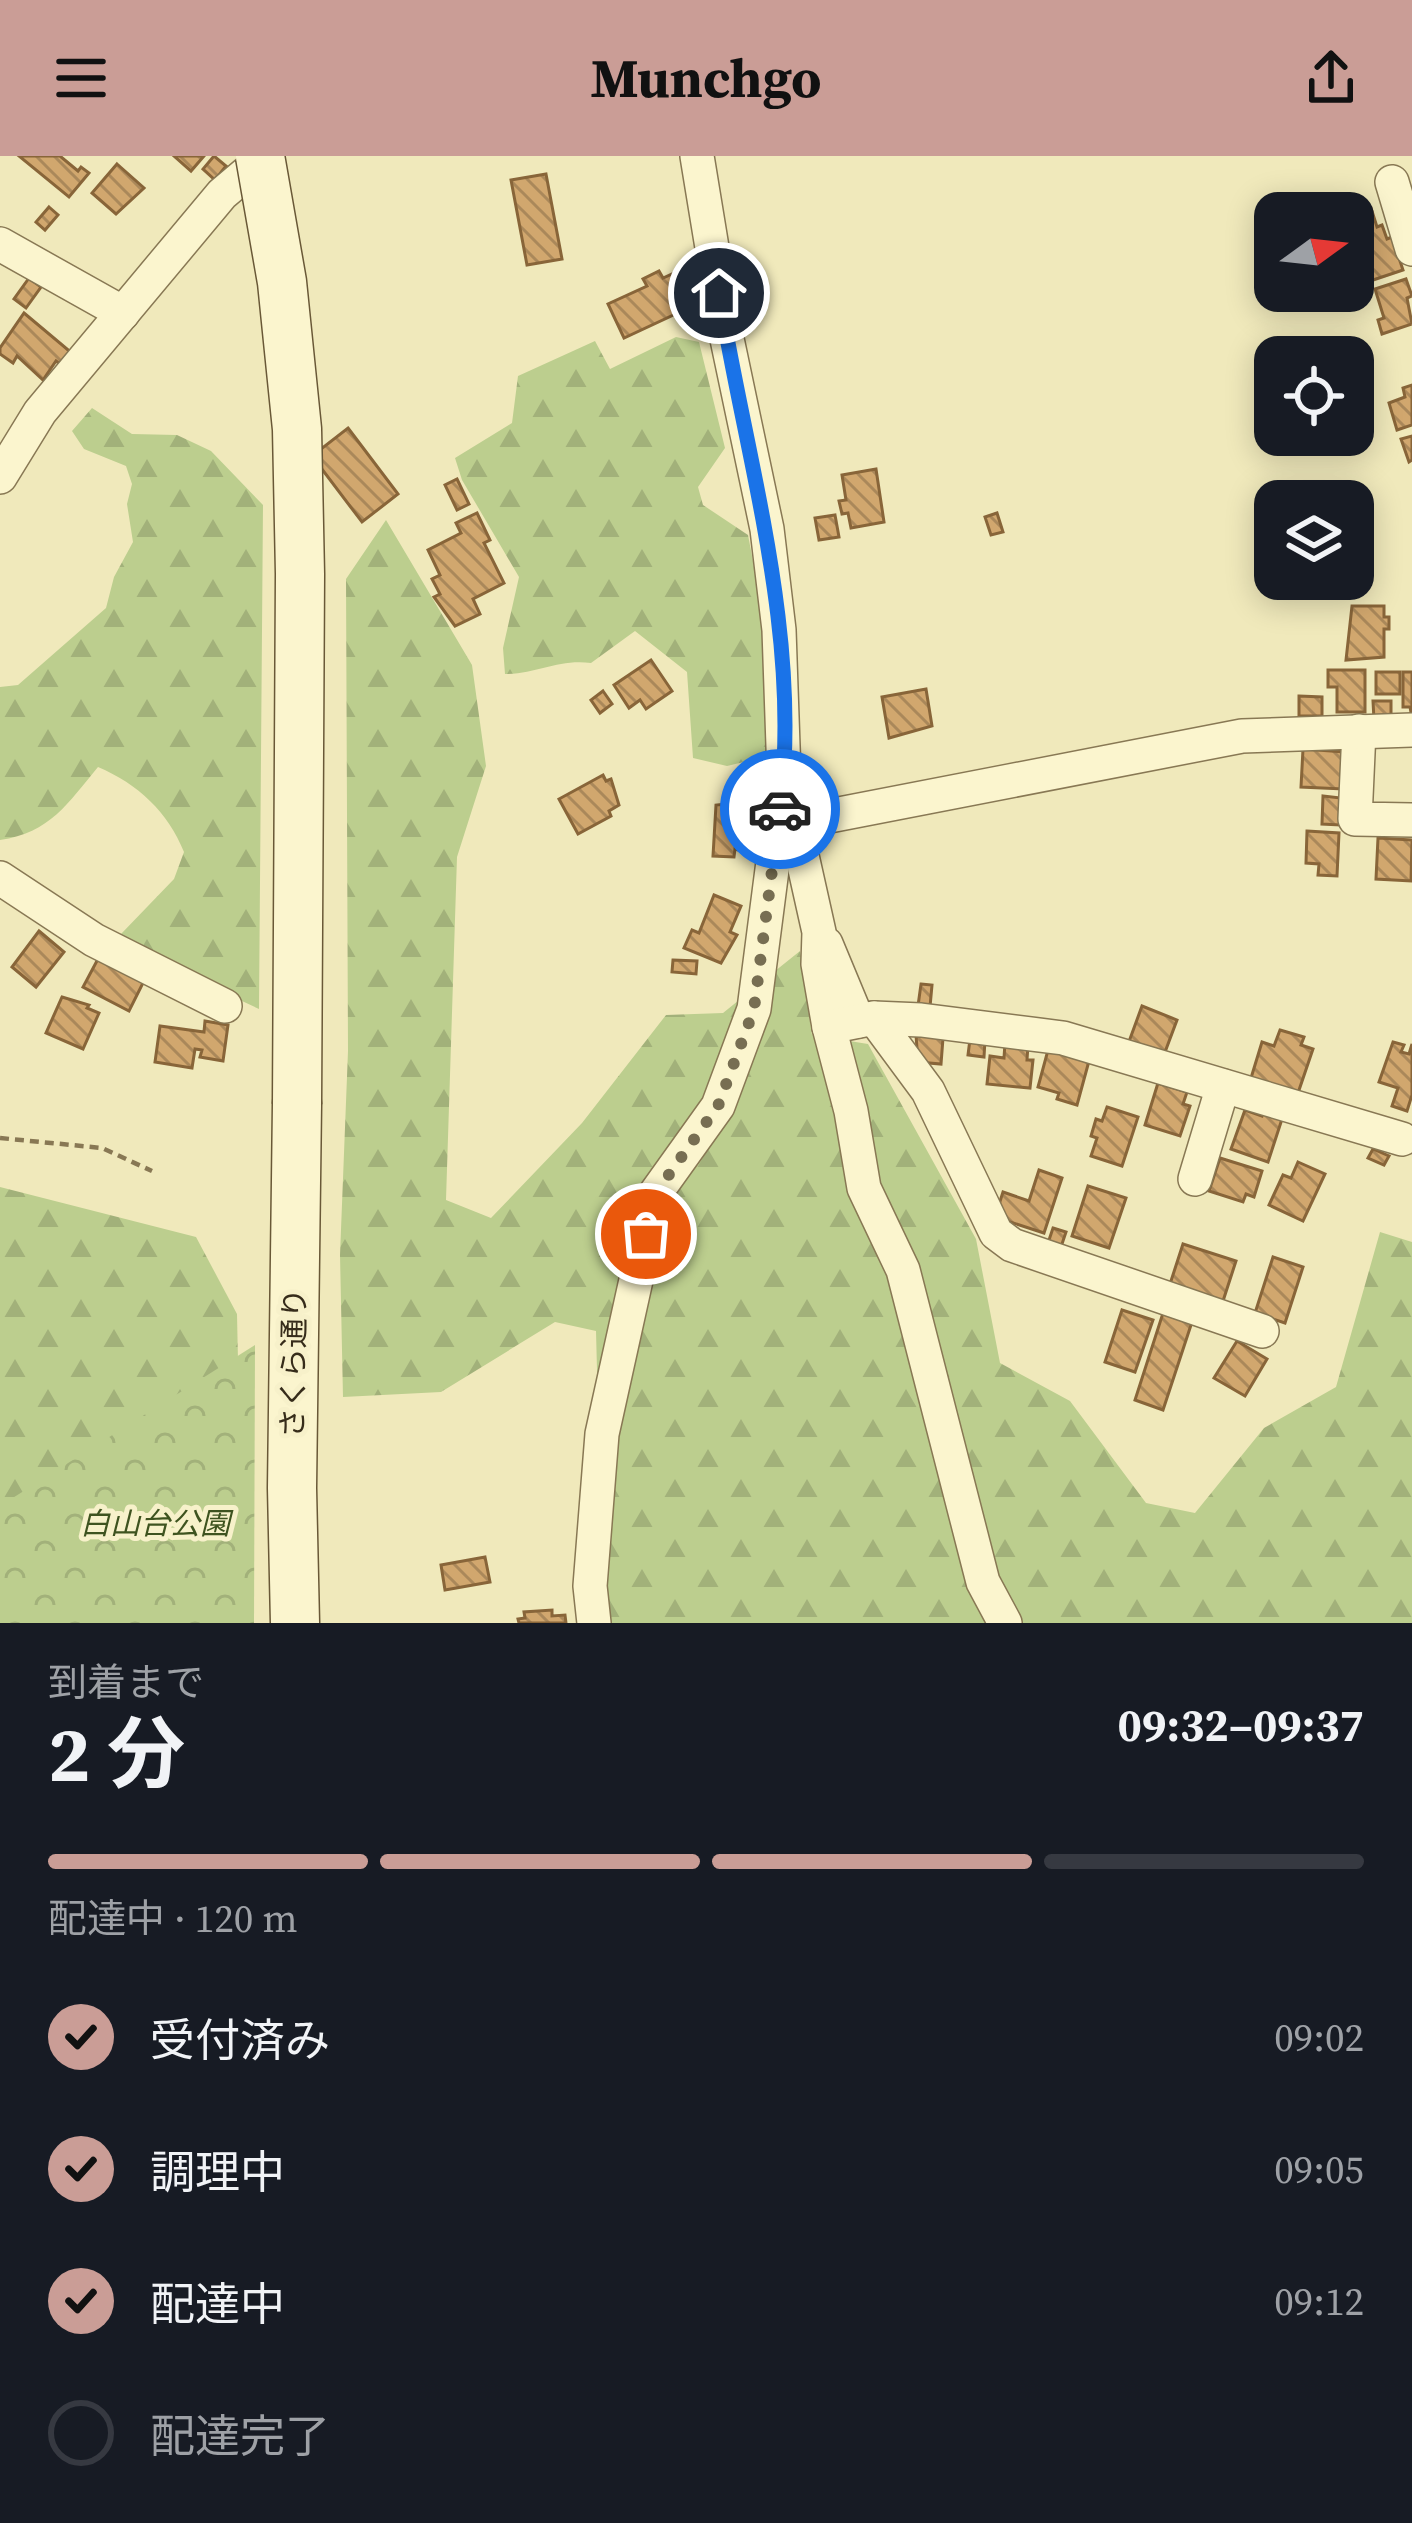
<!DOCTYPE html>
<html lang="ja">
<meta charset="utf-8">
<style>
body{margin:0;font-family:"Source Serif 4","Noto Sans JP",serif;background:#242831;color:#f1f3f6;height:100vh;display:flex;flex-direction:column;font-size:45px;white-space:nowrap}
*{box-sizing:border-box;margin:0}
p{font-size:39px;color:#9ea1a6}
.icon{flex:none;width:66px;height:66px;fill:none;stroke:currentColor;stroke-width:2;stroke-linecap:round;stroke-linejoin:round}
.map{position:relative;height:1467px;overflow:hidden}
.panel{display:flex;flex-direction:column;background:#171b24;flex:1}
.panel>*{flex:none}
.needle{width:78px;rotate:75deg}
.buttons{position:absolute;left:1254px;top:36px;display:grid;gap:24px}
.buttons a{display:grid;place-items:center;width:120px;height:120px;border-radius:24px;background:#171b24;box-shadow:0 6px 30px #0003;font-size:60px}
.pin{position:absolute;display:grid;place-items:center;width:102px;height:102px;color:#fff;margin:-51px;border:6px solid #fff;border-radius:50%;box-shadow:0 3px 12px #0007}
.courier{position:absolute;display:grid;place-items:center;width:120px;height:120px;margin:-60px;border:9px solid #1a73e8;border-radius:50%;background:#fff;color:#222;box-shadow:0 3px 15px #0007}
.headline em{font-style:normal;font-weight:700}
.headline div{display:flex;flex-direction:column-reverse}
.headline{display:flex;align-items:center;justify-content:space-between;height:204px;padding:0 48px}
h1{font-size:78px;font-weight:700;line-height:90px}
.bar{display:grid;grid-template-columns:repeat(4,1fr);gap:18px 12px;align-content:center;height:144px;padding:0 48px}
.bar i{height:15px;border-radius:9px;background:#363941}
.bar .active{background:#ca9d96}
.bar p{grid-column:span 4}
ol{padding:0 48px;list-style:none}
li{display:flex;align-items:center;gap:36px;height:132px}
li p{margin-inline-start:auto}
li .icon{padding:12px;border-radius:50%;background:#ca9d96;color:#111;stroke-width:4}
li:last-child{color:#9ea1a6}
li i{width:66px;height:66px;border:6px solid #363941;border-radius:50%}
header{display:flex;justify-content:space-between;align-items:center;height:156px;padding:0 48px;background:#ca9d96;color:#111;font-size:54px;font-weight:700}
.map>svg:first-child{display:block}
</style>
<header><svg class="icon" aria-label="menu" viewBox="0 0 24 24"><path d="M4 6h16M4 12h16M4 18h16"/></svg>Munchgo<svg class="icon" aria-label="share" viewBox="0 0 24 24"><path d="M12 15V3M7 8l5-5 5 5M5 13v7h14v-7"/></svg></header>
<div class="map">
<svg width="1412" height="1467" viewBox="0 0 1412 1467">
<defs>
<pattern id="forest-firs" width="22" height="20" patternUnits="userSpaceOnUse" patternTransform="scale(3)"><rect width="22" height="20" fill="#bcce8e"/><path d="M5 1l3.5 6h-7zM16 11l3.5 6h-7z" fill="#a2b17a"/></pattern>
<pattern id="park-crowns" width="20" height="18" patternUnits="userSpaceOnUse" patternTransform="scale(3)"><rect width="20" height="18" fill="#bcce8e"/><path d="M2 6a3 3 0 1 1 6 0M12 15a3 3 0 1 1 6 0" fill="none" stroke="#a2b17a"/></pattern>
<pattern id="building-back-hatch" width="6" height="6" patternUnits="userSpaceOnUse" patternTransform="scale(3)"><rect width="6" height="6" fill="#d1a76e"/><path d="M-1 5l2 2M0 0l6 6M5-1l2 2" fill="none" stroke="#aa885a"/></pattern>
</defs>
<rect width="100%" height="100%" fill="#f0e9bb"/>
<g fill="url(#forest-firs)">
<path d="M676 181 699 186 725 292 698 331 703 349 748 379 767 478 769 600 727 610 693 602 687 516 635 475 591 507C557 503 538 518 505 518L503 492 519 421 462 324 455 302 512 267 518 220 595 185 610 213Z"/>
<path d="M92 252 132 278 177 279 211 295 263 349 259 853 149 802 121 778 174 723 184 696C168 656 138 628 98 611 68 647 50 677 0 684V531L18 529 106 452 114 421 133 386 127 348 132 328 126 310 84 293 72 275Z"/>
<path d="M386 364 472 509 486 610 457 701 446 1044 491 1062 582 967 666 859 723 857 800 795 812 879 868 888 976 1083 1000 1207 1070 1245 1146 1347 1195 1357 1264 1272 1336 1231 1380 1076 1412 1086V1467H608L602 1411 596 1175 555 1166 441 1236 343 1241 340 1099 348 895 346 423Z"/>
<path d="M0 1031 196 1081 237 1158 241 1347 0 1467Z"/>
</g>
<path fill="url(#park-crowns)" d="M255 1189 254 1467H0V1350Z"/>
<g fill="url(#building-back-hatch)" stroke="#886539" stroke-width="3">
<path d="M19 0H60L78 15 81 11 89 17 69 41Z"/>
<path d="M174 0H204L191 15Z"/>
<path d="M214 0 226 10 215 24 203 13Z"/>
<path d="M117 8 144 32 116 58 92 37Z"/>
<path d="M546 18 562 103 527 109 511 24Z"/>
<path d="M49 51 58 59 45 74 36 66Z"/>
<path d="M1371 52 1377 71 1382 69 1387 83 1392 81 1403 114 1364 127 1357 107 1365 104 1353 57Z"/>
<path d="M683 113 699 147 624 182 608 148 647 130 643 123 659 115 663 122Z"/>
<path d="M29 122 41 131 26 152 14 143Z"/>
<path d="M1406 123 1412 140 1407 142 1412 168 1382 178 1378 164 1384 162 1375 133Z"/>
<path d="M24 157 73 198 64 211 56 205 43 224 17 200 13 207 0 198V192Z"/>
<path d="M1412 229V269L1397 274 1389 247 1405 241 1403 232Z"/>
<path d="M348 272 398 338 362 366 312 300Z"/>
<path d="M1412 280V304L1409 306 1401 283Z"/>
<path d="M876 313 884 366 851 372 848 357 842 358 839 345 846 344 842 319Z"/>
<path d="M457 323 469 348 457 354 445 329Z"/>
<path d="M477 357 490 384 484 387 504 427 473 443 480 458 455 470 434 441 440 438 432 423 440 419 428 394 461 377 456 367Z"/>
<path d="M997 357 1003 376 991 379 985 361Z"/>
<path d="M835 359 839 381 819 384 815 362Z"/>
<path d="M1352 450H1384V461H1389V473H1384V501L1346 504Z"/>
<path d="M651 504 672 535 646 553 640 544 629 552 614 529Z"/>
<path d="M1328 514H1365V556H1337V531H1328Z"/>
<rect x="1376" y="516" width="24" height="22"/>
<path d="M1403 516H1412V562L1410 551H1403Z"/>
<path d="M926 533 932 570 889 582 882 541Z"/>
<path d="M603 535 612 548 600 557 591 544Z"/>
<path d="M1299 540 1322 541V560H1299Z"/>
<path d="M1373 545H1391V564H1374Z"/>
<path d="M1303 593 1345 596 1343 633 1301 631Z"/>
<path d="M603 619 606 625 611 623 619 649 609 655 611 660 578 678 559 643Z"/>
<path d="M748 639 766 642 757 699 735 693 734 701 713 700 716 649 747 646Z"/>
<path d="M1323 640 1341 642 1340 669 1322 668Z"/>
<path d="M1307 675 1339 677 1337 720 1318 719 1319 708 1306 707Z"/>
<path d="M1378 682 1412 684 1411 725 1376 723Z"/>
<path d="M714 739 741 750 730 776 737 779 721 807 684 792 692 774 699 777Z"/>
<path d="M39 775 64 796 36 831 12 811Z"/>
<path d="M99 801 144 825 129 855 83 831Z"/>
<path d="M673 804 697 805 696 818 672 816Z"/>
<path d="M921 828 932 829 930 851 918 850Z"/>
<path d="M62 841 89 849 87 852 99 857 83 893 46 877Z"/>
<path d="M1142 850 1177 864 1162 904 1127 891Z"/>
<path d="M205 865 228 869 223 905 200 901 202 894 195 893 192 912 155 906 160 870 204 876Z"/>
<path d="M1280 874 1304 881 1301 889 1313 893 1298 937 1251 922 1262 886 1274 890Z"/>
<path d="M916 879 943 882 941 908 918 906Z"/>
<path d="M970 883 985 884 984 901 968 899Z"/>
<path d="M1393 886 1404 889 1401 896 1409 898 1412 888V939L1407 955 1392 950 1398 932 1379 926Z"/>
<path d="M1005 887 1028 889 1027 904H1033L1030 932 987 928 990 900 1004 902Z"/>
<path d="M1048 894 1089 905 1077 949 1057 943 1059 937 1038 931Z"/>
<path d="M1158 927 1187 936 1183 948 1190 950 1180 980 1145 969Z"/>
<path d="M1107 951 1138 961 1122 1010 1091 1000 1097 982 1091 980 1096 963 1102 965Z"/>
<path d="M1245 954 1262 960 1264 954 1283 960 1268 1006 1231 993Z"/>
<path d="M1373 993 1389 1000 1384 1009 1368 1002Z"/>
<path d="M1220 1002 1262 1015 1254 1041 1246 1038 1243 1046 1209 1035Z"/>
<path d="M1298 1006 1325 1018 1303 1065 1269 1049 1283 1019 1291 1022Z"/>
<path d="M1039 1014 1062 1022 1044 1077 995 1061 1003 1036 1029 1045Z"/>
<path d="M1088 1030 1126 1042 1109 1092 1072 1080Z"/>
<path d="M1053 1072 1066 1076 1060 1094 1047 1090Z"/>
<path d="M1183 1088 1236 1105 1223 1145 1170 1128Z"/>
<path d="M1273 1101 1303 1111 1285 1167 1255 1157Z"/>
<path d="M1122 1154 1153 1164 1135 1216 1105 1206Z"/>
<path d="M1163 1157 1192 1166 1163 1254 1135 1244Z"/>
<path d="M1237 1185 1267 1203 1245 1240 1214 1222Z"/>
<path d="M485 1401 490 1426 445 1434 441 1409Z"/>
<path d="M552 1454V1460L565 1459 566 1467H519L518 1463 525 1462 524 1456Z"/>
</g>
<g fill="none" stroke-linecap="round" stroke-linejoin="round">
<defs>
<g id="street">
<path d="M697 0 727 183 767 373 779 474 784 619 819 776 818 808 829 871 851 955 864 1032 903 1114 983 1426 1005 1467"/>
<path d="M1392 26 1412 93"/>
<path d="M0 88 123 157"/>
<path d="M0 321 40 256 222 38 267 0"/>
<path d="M1359 575 1355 663 1412 664"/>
<path d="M793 667 1242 580 1412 574"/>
<path d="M0 722 94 784 225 850"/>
<path d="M826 788 858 865"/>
<path d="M874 862 928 935 996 1077 1012 1089 1262 1175"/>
<path d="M829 871 874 862 921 864 1063 882 1402 983"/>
<path d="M1195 1023 1223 930"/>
<path d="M594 1467 590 1430 602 1278 655 1038 718 950 754 853 781 644"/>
</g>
<path id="secondary" d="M295 1467 292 1332 297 948"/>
</defs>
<use href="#street" stroke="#887854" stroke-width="36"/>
<use href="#secondary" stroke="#695837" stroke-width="51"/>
<path stroke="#887854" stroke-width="4.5" stroke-dasharray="9 6" stroke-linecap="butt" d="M0 982 102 992 152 1015"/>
<use href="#street" stroke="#fbf5ce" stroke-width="33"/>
<use href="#secondary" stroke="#fbf5ce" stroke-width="48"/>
<defs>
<path id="secondary-bridge" d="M260 0 282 126 297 273 300 418 297 948"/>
</defs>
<use href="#secondary-bridge" stroke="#695837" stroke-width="51" stroke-linecap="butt"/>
<use href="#secondary-bridge" stroke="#fbf5ce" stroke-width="48"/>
</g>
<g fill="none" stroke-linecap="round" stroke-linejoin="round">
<path stroke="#776e52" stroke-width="12" stroke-dasharray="0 21.6" d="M646 1078 655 1038 718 950 754 853 780 653"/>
<path stroke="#1a73e8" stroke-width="15" d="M719 137C747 307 802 479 780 653"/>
</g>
<g text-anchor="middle" stroke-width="10" stroke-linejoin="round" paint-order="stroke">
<g font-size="30" fill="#362c1a" stroke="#f7f1ca">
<text transform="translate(294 1207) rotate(-89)" y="10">さくら通り</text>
</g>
<g font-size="30" font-style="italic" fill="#3e531f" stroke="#f7f1ca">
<text x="155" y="1378">白山台公園</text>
</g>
</g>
</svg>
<div class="buttons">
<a><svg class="needle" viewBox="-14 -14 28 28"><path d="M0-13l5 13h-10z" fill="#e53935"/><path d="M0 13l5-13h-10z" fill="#9ea1a6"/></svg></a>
<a><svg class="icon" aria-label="locate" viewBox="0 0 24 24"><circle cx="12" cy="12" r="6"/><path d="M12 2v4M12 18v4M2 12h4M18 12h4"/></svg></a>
<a><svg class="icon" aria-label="layers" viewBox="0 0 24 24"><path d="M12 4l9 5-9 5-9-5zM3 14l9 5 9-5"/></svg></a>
</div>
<div class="pin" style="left:646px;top:1078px;background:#ea580c"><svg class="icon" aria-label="bag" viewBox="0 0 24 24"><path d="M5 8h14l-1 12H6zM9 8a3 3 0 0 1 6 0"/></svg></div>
<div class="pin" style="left:719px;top:137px;background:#1f2937"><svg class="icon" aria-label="home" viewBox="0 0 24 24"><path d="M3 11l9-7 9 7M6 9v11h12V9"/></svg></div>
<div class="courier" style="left:780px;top:653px"><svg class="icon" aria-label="car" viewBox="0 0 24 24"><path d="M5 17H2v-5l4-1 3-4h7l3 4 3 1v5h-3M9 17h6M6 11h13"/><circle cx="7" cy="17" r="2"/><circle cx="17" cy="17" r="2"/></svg></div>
</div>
<section class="panel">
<div class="headline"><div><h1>2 分</h1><p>到着まで</p></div><em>09:32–09:37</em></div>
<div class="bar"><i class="active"></i><i class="active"></i><i class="active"></i><i></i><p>配達中 · 120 m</p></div>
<ol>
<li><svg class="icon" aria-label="check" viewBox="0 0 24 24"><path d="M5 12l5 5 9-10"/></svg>受付済み<p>09:02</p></li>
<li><svg class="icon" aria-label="check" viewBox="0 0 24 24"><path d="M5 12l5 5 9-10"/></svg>調理中<p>09:05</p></li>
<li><svg class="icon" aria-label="check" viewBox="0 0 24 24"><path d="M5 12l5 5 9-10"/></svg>配達中<p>09:12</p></li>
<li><i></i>配達完了</li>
</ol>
</section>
